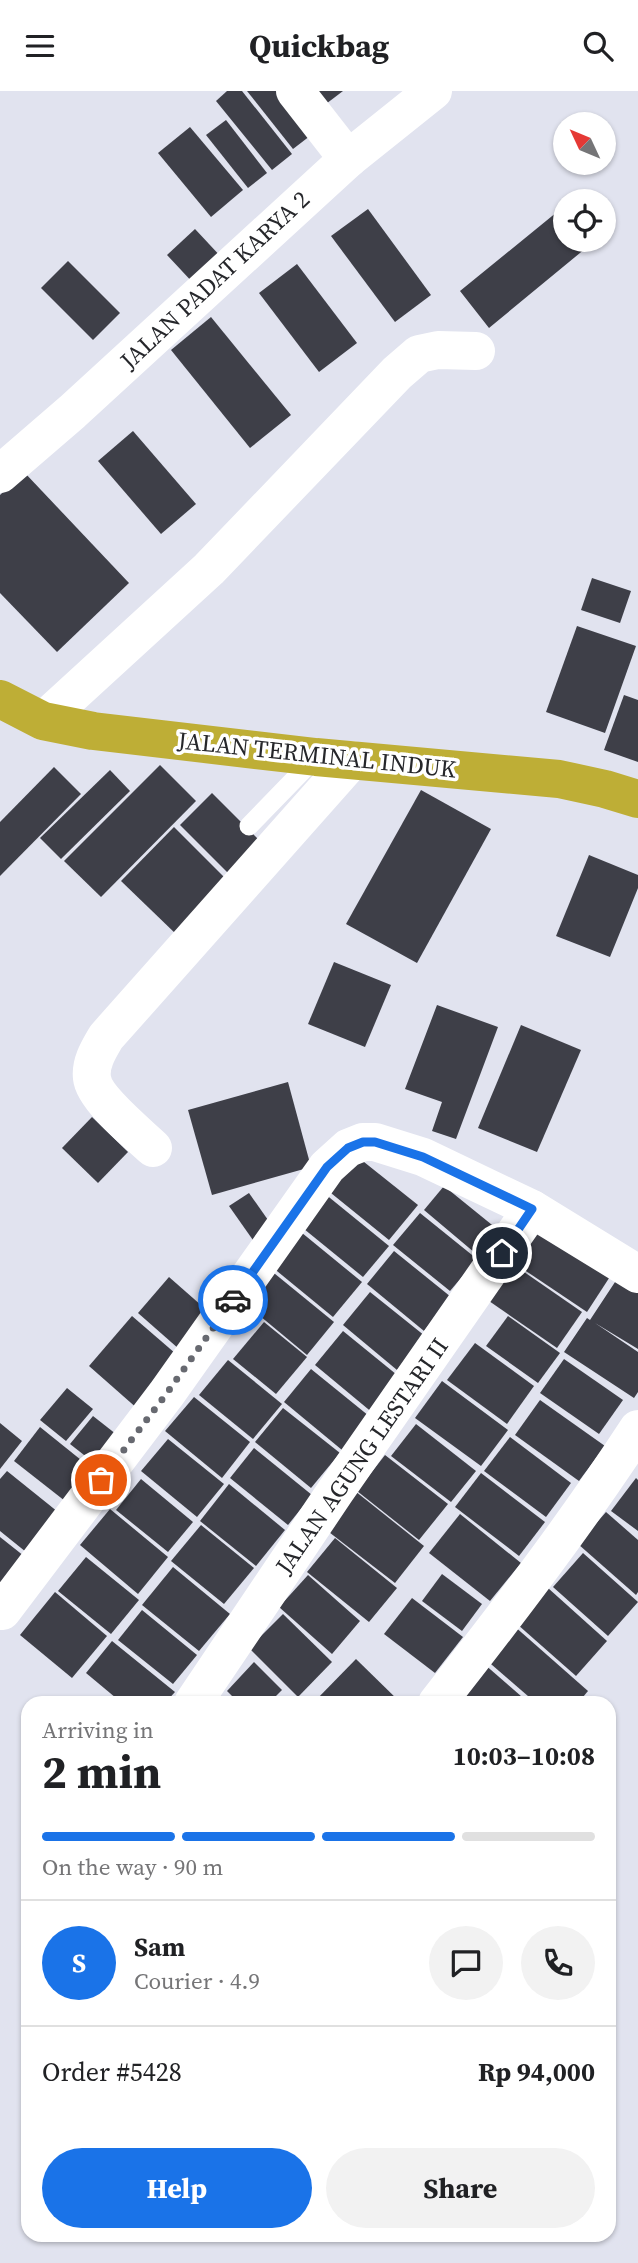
<!DOCTYPE html>
<meta charset="utf-8">
<style>
body{margin:0;font-family:"Source Serif 4",serif;background:#f2f2f2;color:#202124;height:100vh;display:flex;flex-direction:column;font-size:26px;white-space:nowrap}
*{box-sizing:border-box;margin:0}
p{font-size:23px;color:#757577}
.icon{flex:none;width:38px;height:38px;fill:none;stroke:currentColor;stroke-width:2;stroke-linecap:round;stroke-linejoin:round}
.map{position:relative;flex:1;overflow:hidden}
.details{position:absolute;left:21px;top:1605px;width:595px;height:546px;display:flex;flex-direction:column;background:#fff;border-radius:21px;box-shadow:0 2px 5px #0004}
.details>*{flex:none}
.needle{width:46px;rotate:314deg}
.controls{position:absolute;left:553px;top:21px;display:grid;gap:14px}
.controls a{display:grid;place-items:center;width:63px;height:63px;border-radius:50%;background:#fff;box-shadow:0 2px 5px #0004;font-size:35px}
.pin{position:absolute;display:grid;place-items:center;width:60px;height:60px;color:#fff;margin:-30px;border:4px solid #fff;border-radius:50%;box-shadow:0 2px 7px #0007}
.courier{position:absolute;display:grid;place-items:center;width:70px;height:70px;margin:-35px;border:5px solid #1a73e8;border-radius:50%;background:#fff;color:#222;box-shadow:0 2px 9px #0007}
.head em{font-style:normal;font-weight:700}
.head div{display:flex;flex-direction:column-reverse}
.head{display:flex;align-items:center;justify-content:space-between;height:119px;padding:0 21px}
h1{font-size:46px;font-weight:700;line-height:52px}
.bar{display:grid;grid-template-columns:repeat(4,1fr);gap:10px 7px;align-content:center;height:84px;padding:0 21px}
.bar i{height:9px;border-radius:5px;background:#e0e0e0}
.bar .selected{background:#1a73e8}
.bar p{grid-column:span 4}
.line{display:flex;align-items:center;gap:18px;padding:0 21px;border-top:2px solid #e0e0e0}
.line div{flex:1}
.round{display:grid;place-items:center;flex:none;width:74px;height:74px;border-radius:37px;background:#f2f2f2}
.primary-button{display:flex;gap:14px;margin-top:auto;padding:14px 21px}
.primary-button a{flex:1;height:80px;border-radius:42px;background:#1a73e8;color:#fff;font-size:28px;font-weight:700;line-height:80px;text-align:center}
.primary-button a+a{background:#f2f2f2;color:#202124}
header{display:flex;justify-content:space-between;align-items:center;height:91px;padding:0 21px;background:#fff;font-size:32px;font-weight:700}
.map>svg:first-child{display:block}
</style>
<header><svg class="icon" aria-label="menu" viewBox="0 0 24 24"><path d="M4 6h16M4 12h16M4 18h16"/></svg>Quickbag<svg class="icon" aria-label="search" viewBox="0 0 24 24"><circle cx="10" cy="10" r="6"/><path d="M15 15l6 6"/></svg></header>
<div class="map">
<svg width="638" height="2172" viewBox="0 0 638 2172">
<rect width="100%" height="100%" fill="#e1e3ef"/>
<g fill="#3e3f48">
<path d="M227 0H242L292 63 272 79 216 10Z"/>
<path d="M247 0H289L319 38 293 58Z"/>
<path d="M303 0H343L318 19Z"/>
<path d="M226 29 267 82 248 97 206 44Z"/>
<path d="M190 36 243 99 211 126 158 62Z"/>
<path d="M368 118 431 204 395 231 331 145Z"/>
<path d="M557 121 565 131V149H580L586 157 489 237 460 200Z"/>
<path d="M195 138 224 169 196 195 167 164Z"/>
<path d="M68 170 120 222 93 249 41 197Z"/>
<path d="M297 173 357 252 319 281 259 202Z"/>
<path d="M211 226 291 324 250 357 171 259Z"/>
<path d="M133 340 196 413 161 443 98 370Z"/>
<path d="M24 381 129 492 57 561 0 502V404Z"/>
<path d="M592 487 631 500 620 532 581 519Z"/>
<path d="M577 535 636 555 605 642 546 621Z"/>
<path d="M624 604 638 609V671L604 659Z"/>
<path d="M160 674 196 710 101 806 64 770Z"/>
<path d="M54 676 81 703 0 785V731Z"/>
<path d="M110 679 130 700 61 768 40 747Z"/>
<path d="M421 699 491 738 417 872 346 833Z"/>
<path d="M212 702 262 752 230 784 180 734Z"/>
<path d="M174 736 230 792 178 845 121 790Z"/>
<path d="M589 764 638 784V797L610 866 556 845Z"/>
<path d="M334 871 391 894 365 956 308 933Z"/>
<path d="M437 914 498 936 456 1048 432 1040 442 1011 405 998Z"/>
<path d="M521 934 581 959 537 1061 478 1037Z"/>
<path d="M288 991 311 1076 212 1104 188 1019Z"/>
<path d="M92 1026 128 1061 98 1092 62 1057Z"/>
<path d="M354 1063 418 1114 389 1149 326 1098Z"/>
<path d="M444 1095 502 1142 481 1167 424 1119Z"/>
<path d="M319 1098 389 1155 363 1186 293 1129Z"/>
<path d="M249 1102 275 1139 255 1152 229 1115Z"/>
<path d="M420 1122 477 1168 450 1200 393 1154Z"/>
<path d="M540 1132 613 1181 587 1221 514 1172Z"/>
<path d="M296 1137 362 1191 333 1226 266 1171Z"/>
<path d="M394 1160 451 1206 424 1240 367 1193Z"/>
<path d="M514 1174 582 1221 557 1257 489 1210Z"/>
<path d="M269 1178 334 1231 307 1264 242 1210Z"/>
<path d="M169 1186 210 1222 179 1258 138 1222Z"/>
<path d="M617 1188 638 1201V1258L595 1232 638 1261V1301L634 1307 564 1261 587 1227 590 1229Z"/>
<path d="M370 1201 425 1245 397 1279 343 1234Z"/>
<path d="M132 1225 183 1269 139 1319 89 1275Z"/>
<path d="M508 1225 560 1262 538 1292 486 1255Z"/>
<path d="M264 1231 307 1266 276 1303 233 1268Z"/>
<path d="M343 1240 402 1288 374 1323 315 1274Z"/>
<path d="M475 1252 534 1295 507 1333 447 1289Z"/>
<path d="M564 1268 623 1309 599 1343 540 1302Z"/>
<path d="M228 1269 282 1313 253 1348 199 1304Z"/>
<path d="M311 1278 369 1325 342 1359 284 1311Z"/>
<path d="M442 1290 508 1339 481 1375 415 1327Z"/>
<path d="M67 1297 93 1318 66 1350 40 1329Z"/>
<path d="M194 1306 250 1351 222 1387 165 1340Z"/>
<path d="M540 1309 605 1355 579 1390 515 1344Z"/>
<path d="M283 1317 340 1362 311 1397 255 1351Z"/>
<path d="M93 1325 121 1347 98 1375 70 1353Z"/>
<path d="M0 1332 22 1350 0 1378Z"/>
<path d="M416 1333 476 1380 451 1411 391 1365Z"/>
<path d="M40 1336 91 1377 65 1410 14 1370Z"/>
<path d="M510 1346 571 1392 546 1426 484 1380Z"/>
<path d="M168 1348 224 1393 197 1426 141 1380Z"/>
<path d="M254 1357 312 1404 288 1434 230 1387Z"/>
<path d="M385 1364 448 1413 419 1449 357 1400Z"/>
<path d="M7 1380 58 1421 26 1461 0 1440V1388Z"/>
<path d="M481 1382 545 1431 519 1465 455 1416Z"/>
<path d="M636 1387 638 1389V1440L611 1420Z"/>
<path d="M141 1388 193 1431 168 1461 116 1419Z"/>
<path d="M229 1393 285 1439 256 1475 200 1430Z"/>
<path d="M355 1400 424 1455 395 1492 325 1438Z"/>
<path d="M110 1418 168 1466 138 1503 80 1454Z"/>
<path d="M606 1421 638 1449V1501L636 1504 578 1453Z"/>
<path d="M460 1423 521 1472 490 1510 429 1462Z"/>
<path d="M201 1434 254 1477 224 1513 171 1470Z"/>
<path d="M0 1446 24 1465 0 1496Z"/>
<path d="M335 1447 397 1497 369 1531 307 1481Z"/>
<path d="M583 1462 638 1511 608 1545 553 1496Z"/>
<path d="M86 1466 139 1509 111 1543 58 1500Z"/>
<path d="M173 1476 230 1523 199 1560 142 1514Z"/>
<path d="M442 1483 482 1513 462 1540 422 1510Z"/>
<path d="M308 1484 360 1530 332 1563 279 1516Z"/>
<path d="M548 1497 607 1550 576 1585 517 1533Z"/>
<path d="M55 1501 107 1545 72 1587 20 1544Z"/>
<path d="M412 1507 463 1546 435 1582 384 1543Z"/>
<path d="M142 1519 197 1564 173 1593 118 1549Z"/>
<path d="M283 1523 332 1571 298 1606 249 1557Z"/>
<path d="M513 1534 588 1600 578 1612H536L484 1567Z"/>
<path d="M112 1550 175 1601 165 1612H122L86 1582Z"/>
<path d="M356 1568 401 1612H317L315 1610Z"/>
<path d="M254 1571 282 1599 269 1612H239L227 1600Z"/>
<path d="M483 1572 529 1612H461Z"/>
</g>
<g fill="none" stroke-linecap="round" stroke-linejoin="round">
<path stroke="#fff" stroke-width="19" d="M249 735 316 666"/>
<g stroke="#fff" stroke-width="38">
<path d="M295 0 348 68"/>
<path d="M0 383 72 321 348 68 433 0"/>
<path d="M43 630 209 478 397 282 419 263 438 259 476 260"/>
<path d="M153 1057C137 1042 94 1007 92 987 90 972 99 958 106 946L352 669"/>
<path d="M2 1520 167 1302 327 1076 348 1057 363 1051H375L423 1066 532 1118 638 1183"/>
<path d="M193 1612 335 1401 532 1118"/>
<path d="M437 1612C507 1523 576 1433 638 1338"/>
</g>
<path stroke="#beae36" stroke-width="38" d="M0 608 43 630 93 640 316 666 559 688 605 698 638 708"/>
</g>
<g fill="none" stroke-linecap="round" stroke-linejoin="round">
<path stroke="#676970" stroke-width="7" stroke-dasharray="0 12.6" d="M101 1389 167 1302 233 1209"/>
<path stroke="#1a73e8" stroke-width="9" d="M233 1209 327 1076 348 1057 363 1051H375L423 1066 532 1118 502 1162"/>
</g>
<g text-anchor="middle" stroke-width="7" stroke-linejoin="round" paint-order="stroke">
<g font-size="24" fill="#26272b" stroke="#fff">
<text transform="translate(215 189) rotate(-43)" y="8">JALAN PADAT KARYA 2</text>
<text transform="translate(317 664) rotate(6)" y="8">JALAN TERMINAL INDUK</text>
<text transform="translate(362 1365) rotate(-55)" y="8">JALAN AGUNG LESTARI II</text>
</g>
</g>
</svg>
<div class="controls">
<a><svg class="needle" viewBox="-14 -14 28 28"><path d="M0-13l5 13h-10z" fill="#e53935"/><path d="M0 13l5-13h-10z" fill="#757577"/></svg></a>
<a><svg class="icon" aria-label="locate" viewBox="0 0 24 24"><circle cx="12" cy="12" r="6"/><path d="M12 2v4M12 18v4M2 12h4M18 12h4"/></svg></a>
</div>
<div class="pin" style="left:101px;top:1389px;background:#ea580c"><svg class="icon" aria-label="bag" viewBox="0 0 24 24"><path d="M5 8h14l-1 12H6zM9 8a3 3 0 0 1 6 0"/></svg></div>
<div class="pin" style="left:502px;top:1162px;background:#1f2937"><svg class="icon" aria-label="home" viewBox="0 0 24 24"><path d="M3 11l9-7 9 7M6 9v11h12V9"/></svg></div>
<div class="courier" style="left:233px;top:1209px"><svg class="icon" aria-label="car" viewBox="0 0 24 24"><path d="M5 17H2v-5l4-1 3-4h7l3 4 3 1v5h-3M9 17h6M6 11h13"/><circle cx="7" cy="17" r="2"/><circle cx="17" cy="17" r="2"/></svg></div>
<section class="details">
<div class="head"><div><h1>2 min</h1><p>Arriving in</p></div><em>10:03–10:08</em></div>
<div class="bar"><i class="selected"></i><i class="selected"></i><i class="selected"></i><i></i><p>On the way · 90 m</p></div>
<div class="line" style="height:126px"><b class="round" style="background:#1a73e8;color:#fff">S</b><div><b>Sam</b><p>Courier · 4.9</p></div><a class="round"><svg class="icon" aria-label="chat" viewBox="0 0 24 24"><path d="M4 5h16v11H9l-5 4z"/></svg></a><a class="round"><svg class="icon" aria-label="phone" viewBox="0 0 24 24"><path d="M5 4h4l2 5-3 2q2 4 5 5l2-3 5 2v4C11 20 4 13 5 4z"/></svg></a></div>
<div class="line" style="height:91px"><div>Order #5428</div><b>Rp 94,000</b></div>
<div class="primary-button"><a>Help</a><a>Share</a></div>
</section>
</div>
